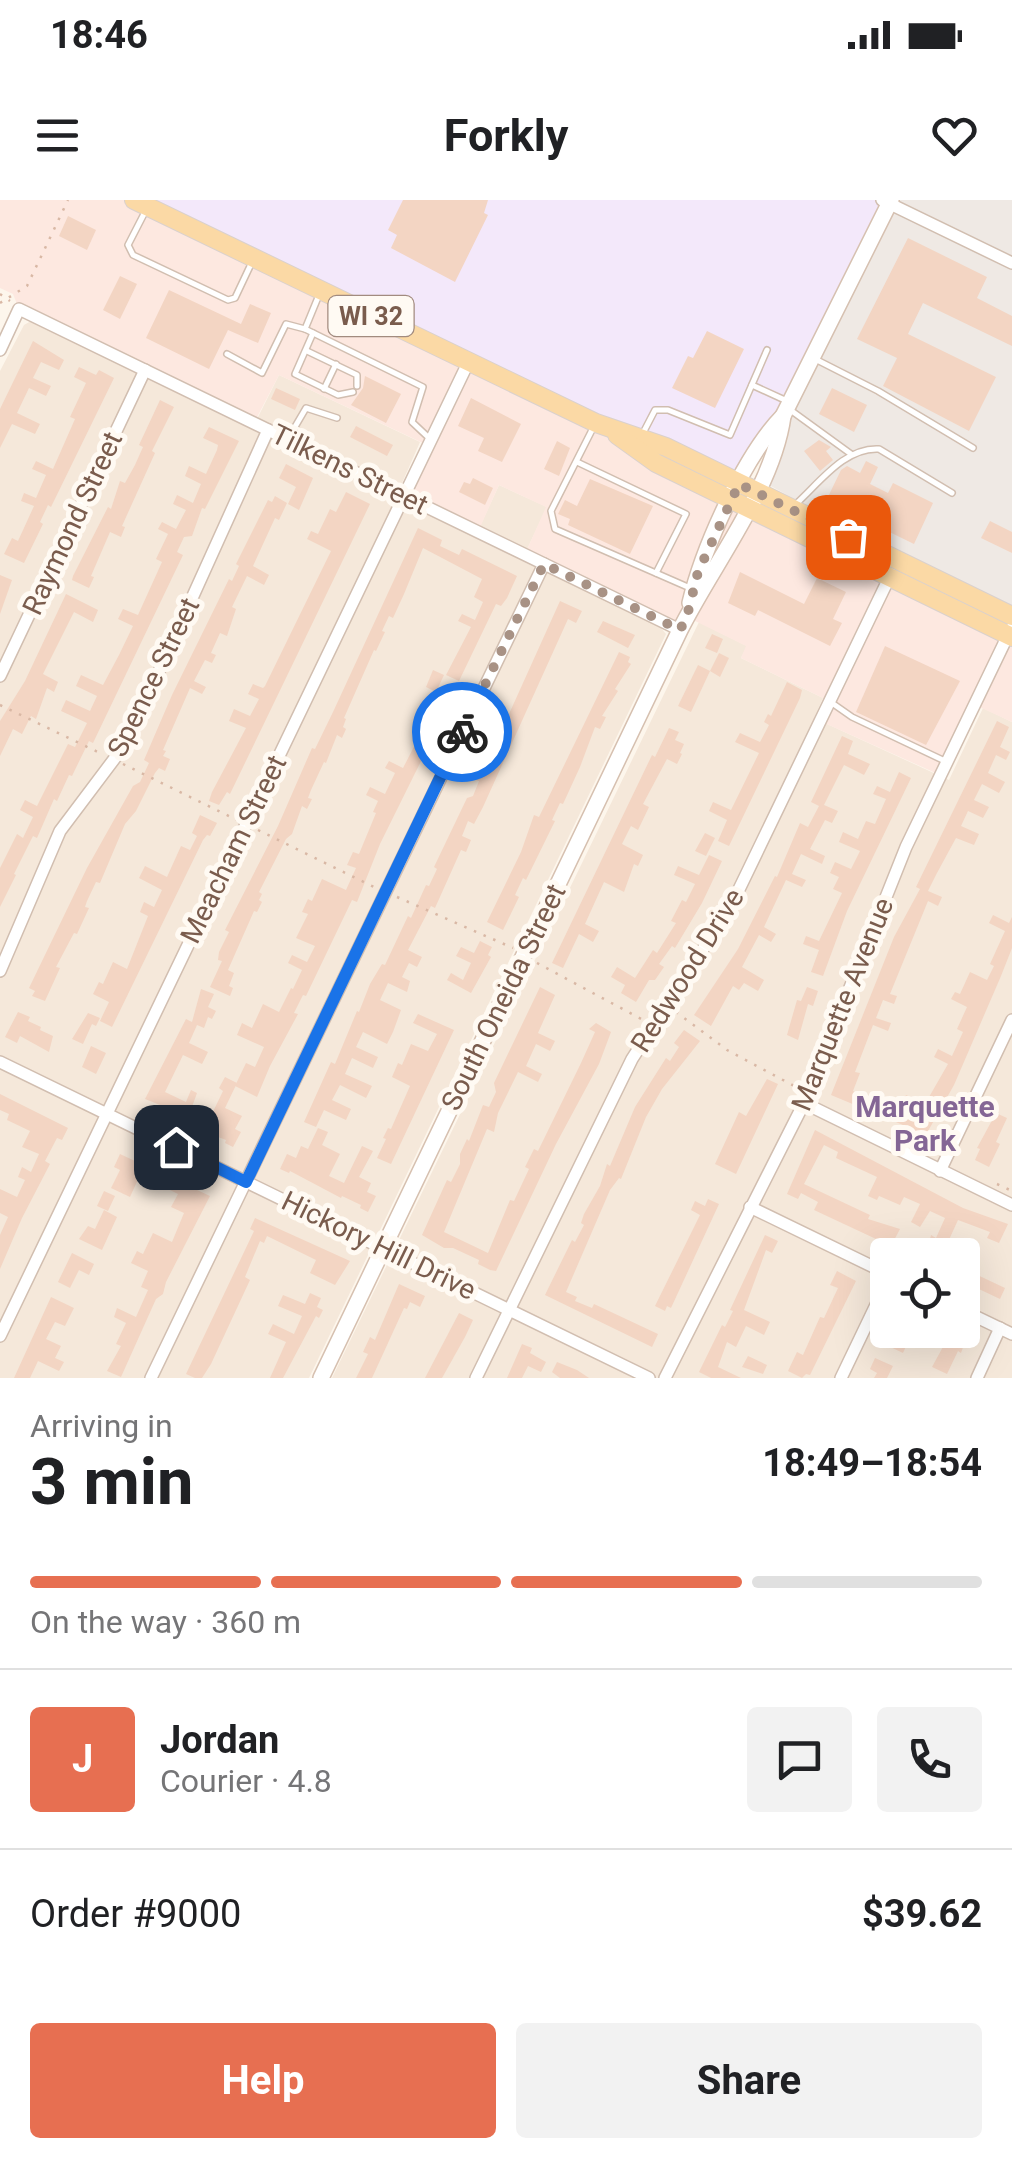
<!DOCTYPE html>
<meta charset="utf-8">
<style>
body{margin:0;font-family:Roboto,sans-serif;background:#f2f2f2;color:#202124;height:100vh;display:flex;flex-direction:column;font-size:38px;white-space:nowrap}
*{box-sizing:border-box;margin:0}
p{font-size:32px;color:#757577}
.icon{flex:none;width:55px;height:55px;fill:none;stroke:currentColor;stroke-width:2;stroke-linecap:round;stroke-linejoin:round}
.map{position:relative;height:1178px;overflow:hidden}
.sheet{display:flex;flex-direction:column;background:#fff;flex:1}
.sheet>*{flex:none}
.buttons{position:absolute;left:870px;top:1038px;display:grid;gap:20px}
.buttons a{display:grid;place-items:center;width:110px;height:110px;border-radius:10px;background:#fff;box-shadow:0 10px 40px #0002;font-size:50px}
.pin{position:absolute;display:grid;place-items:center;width:85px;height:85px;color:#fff;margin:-42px;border-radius:20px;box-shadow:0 5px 15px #0006}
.courier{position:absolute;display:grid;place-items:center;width:100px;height:100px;margin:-50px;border:8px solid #1a73e8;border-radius:50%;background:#fff;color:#222;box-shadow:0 2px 12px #0007}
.headline em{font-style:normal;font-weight:700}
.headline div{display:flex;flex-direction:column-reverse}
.headline{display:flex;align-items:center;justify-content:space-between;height:170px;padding:0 30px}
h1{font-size:65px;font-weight:700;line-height:75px}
.bar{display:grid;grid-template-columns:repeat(4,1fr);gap:15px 10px;align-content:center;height:120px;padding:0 30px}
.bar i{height:12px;border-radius:8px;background:#e0e0e0}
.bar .current{background:#e76f51}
.bar p{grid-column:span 4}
.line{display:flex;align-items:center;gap:25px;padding:0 30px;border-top:2px solid #e0e0e0}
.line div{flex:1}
.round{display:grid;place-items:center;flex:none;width:105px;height:105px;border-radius:10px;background:#f2f2f2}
.action{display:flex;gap:20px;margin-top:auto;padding:20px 30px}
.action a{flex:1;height:115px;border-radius:10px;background:#e76f51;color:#fff;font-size:40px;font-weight:700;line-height:115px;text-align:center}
.action a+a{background:#f2f2f2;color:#202124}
.status{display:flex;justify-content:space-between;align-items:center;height:70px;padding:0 50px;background:#fff;direction:ltr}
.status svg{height:28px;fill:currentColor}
header{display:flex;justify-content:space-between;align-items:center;height:130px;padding:0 30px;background:#fff;font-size:45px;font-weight:700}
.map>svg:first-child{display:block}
</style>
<div class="status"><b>18:46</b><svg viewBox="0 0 49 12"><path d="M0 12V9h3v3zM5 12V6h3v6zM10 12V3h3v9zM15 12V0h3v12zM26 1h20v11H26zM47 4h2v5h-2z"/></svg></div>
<header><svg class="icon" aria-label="menu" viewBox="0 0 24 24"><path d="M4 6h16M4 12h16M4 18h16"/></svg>Forkly<svg class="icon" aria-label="heart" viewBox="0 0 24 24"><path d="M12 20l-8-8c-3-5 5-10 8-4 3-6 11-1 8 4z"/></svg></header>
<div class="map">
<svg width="1012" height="1178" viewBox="0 0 1012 1178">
<rect width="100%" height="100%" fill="#fdf6ec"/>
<g fill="#f5e8da" fill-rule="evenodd">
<path d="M31 121 252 229 279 175 420 242 395 299 475 337 499 285 547 307 522 360 661 428 666 434 309 1178H0V171L24 125Z"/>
<path d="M699 422 747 446 741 458 823 498 814 518 949 580 983 508 1012 522V1178H332ZM888 1055H962V1130H888Z"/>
</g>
<path fill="#fde8e0" d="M0 0H134L1012 432V522L975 505 940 575 820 521 829 501 741 458 746 446 687 417 680 430 525 354 546 307 499 285 478 332 403 295 427 245 279 175 254 223 19 109 13 94 0 88Z"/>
<path fill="#efe9e4" d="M882 0H1012V416L767 284 780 242Z"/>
<path fill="#f3e8fa" d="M134 0H882L890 4 739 284Z"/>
<g fill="#f3d5c3">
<path d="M403 0H488L484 13 488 15 455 82 391 48 397 35 388 30Z"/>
<path d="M68 16 96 30 87 50 59 36Z"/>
<path d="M908 38 987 77 977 98 1012 116V146L923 103 908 134 996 177 969 231 883 186 897 158 857 139Z"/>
<path d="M120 76 137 84 120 119 103 110Z"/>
<path d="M169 90 241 124 250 104 271 113 258 143 228 130 209 169 146 138Z"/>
<path d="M707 131 744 149 715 208 672 188 688 156 693 158Z"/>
<path d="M33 141 64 160 59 170 41 162 33 178 51 186 46 196 29 188 17 213 40 224 35 234 12 224 0 248V209Z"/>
<path d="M79 167 96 175 99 170 114 178 51 307 48 305 40 322 43 324 24 363 4 354 12 338 18 341 34 306 21 301 24 293 36 298 46 275 32 269 36 261 53 269 75 219 70 217 86 183 74 177Z"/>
<path d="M365 176 401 194 386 223 351 205 363 188Z"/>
<path d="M276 188 300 199 295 210 271 199Z"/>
<path d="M832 188 867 205 854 232 819 214Z"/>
<path d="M471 198 521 224 502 262 478 251 484 238 458 226Z"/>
<path d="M160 200 174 207 152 251 155 253 122 326 125 327 121 337 110 332 91 376 94 377 89 388 72 380 73 376 108 307 111 309 120 281 125 283 135 265 143 247 139 245Z"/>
<path d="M356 226 393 245 387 256 350 237Z"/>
<path d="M209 227 239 241 205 309 202 308 192 336 184 337 177 352 183 355 93 543 89 541 72 576 69 575 57 601 54 599 37 638 33 636 14 674 16 675 0 707V668L17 634 23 638 33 617 20 610 25 600 37 606 68 544 75 547 87 523 61 511 66 500 90 511 97 496 76 486 81 475 103 485 119 455 133 426 118 419 123 409 138 415 162 362 156 359 168 334 158 329 162 322 176 329 186 310 173 304 177 295 193 303 201 284 185 276 189 266 206 274 217 250 218 245 203 238Z"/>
<path d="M819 240 831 247 826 251 833 260 820 271 804 251Z"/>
<path d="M557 241 570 248 559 276 544 269Z"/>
<path d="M866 261 878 267 870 284 888 293 893 283 933 303 914 344 826 301 841 270 847 266 860 273Z"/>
<path d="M286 264 313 278 299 310 288 304 296 287 279 278Z"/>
<path d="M473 278 493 288 485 305 459 292 464 282 470 284Z"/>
<path d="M590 279 653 306 630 354 568 325 570 319 558 314 565 300 577 306Z"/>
<path d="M346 292 370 304 230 594 227 592 219 605 209 601 212 592 246 528 229 521 234 509 250 516 259 499 248 494 253 484 263 488 265 486 331 351 307 339 311 331 318 334 330 309 336 312Z"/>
<path d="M275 296 287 303 279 320 275 318 253 366 269 375 264 385 247 376 232 407 236 409 227 436 220 433 211 453 216 455 212 463 205 460 194 481 206 487 202 494 190 488 163 550 166 551 163 556 170 559 165 571 159 568 155 573 136 611 125 624 100 683 96 682 87 701 85 707 89 708 77 734 74 733 56 767 60 768 45 801 32 796 35 791 29 788 87 668 133 586 140 582 149 563 144 560 172 495 229 379 232 381 239 366 236 364 268 300 272 302Z"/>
<path d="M990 321 1012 332V353L981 338Z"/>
<path d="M418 328 442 340 440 346 459 355 462 349 517 376 507 398 501 406 496 404 459 481 446 475 471 427 458 421 462 414 475 420 483 402 474 397 482 379 423 348 404 394 393 418 389 416 382 431 385 432 376 451 374 450 344 518 346 519 343 527 346 529 342 538 337 535 326 563 324 562 311 590 308 598 312 599 307 609 302 606 292 634 286 639 259 692 262 694 259 700 262 702 257 712 254 711 228 770 234 773 229 786 233 788 230 796 210 787 222 761 218 760 219 752 229 732 225 730 278 626 312 548 315 549 333 512Z"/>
<path d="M740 372 804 404 817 378 846 392 833 419 842 423 830 446 758 410 755 416 728 403Z"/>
<path d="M0 375 12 380 0 414Z"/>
<path d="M66 394 98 410 93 422 74 412 43 474 58 482 54 492 47 488 36 519 31 516 22 534 13 529 0 556V521L25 481Z"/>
<path d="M560 401 582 411 576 423 568 419 483 607 474 624 468 621 462 636 471 640 466 652 461 650 435 708 431 706 408 750 422 757 417 767 409 763 402 777 410 781 407 792 388 783 380 800 401 810 393 832 387 844 363 832 356 847 378 857 373 868 352 858 345 874 372 886 366 898 340 885 332 900 351 909 346 920 324 910 316 927 304 922 331 862 335 864 357 811 359 812 370 784 382 764 385 765 408 716 411 718 426 685 429 686 437 669 434 667 467 598 473 596 479 581 476 580 505 524 502 523 507 513 509 514Z"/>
<path d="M603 421 635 435 628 448 597 432Z"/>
<path d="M712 434 723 439 717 453 705 448Z"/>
<path d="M885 446 960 481 926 545 856 512Z"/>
<path d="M619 452 630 457 628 462 631 464 615 489 618 491 602 516 606 517 600 529 595 527 580 567 563 604 560 603 552 620 555 621 526 680 523 678 515 695 519 697 503 730 487 722 521 652 534 615 539 617Z"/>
<path d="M719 453 729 458 720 477 710 471Z"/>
<path d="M698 465 710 471 691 512 678 506Z"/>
<path d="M433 470 444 475 436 492 426 487Z"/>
<path d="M787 482 802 490 800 498 729 646 718 641 727 620 709 611 713 602 731 610 759 553 735 542 740 533 760 542 769 525 764 522 768 514 771 516Z"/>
<path d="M438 494 451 499 436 532 432 530 424 547 427 549 380 644 357 702 352 700 306 796 303 795 294 813 298 814 270 866 257 897 235 886 246 863 255 867 264 847 237 835 242 823 252 828 263 804 279 812 291 788 293 789 302 770 288 763 292 755 307 762 315 746 296 738 308 714 302 712 308 699 312 701 322 679 346 690 356 668 347 665 353 652 359 654 376 613 373 612 378 601 366 595 370 587 385 594 395 573 385 568 389 561 403 568 419 537 412 534 421 512 428 516Z"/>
<path d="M997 521 1009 527 1000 547 1010 552 1006 560 996 555 988 573 1005 582 999 593 982 584 974 600 989 607 983 618 968 611 961 626 979 634 974 645 956 638 937 673 928 691 942 697 938 706 928 701 890 794 897 796 894 804 883 800 876 818 891 823 888 831 873 825 855 872 860 873 853 891 880 906 897 913 906 895 925 904 948 864 934 857 938 849 952 856 963 832 957 829 967 807 951 799 955 792 960 794 970 772 987 780 994 766 990 764 1005 731 989 723 993 715 1009 723 1012 717V748L1001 776 954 885 923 940 912 935 915 930 831 895 894 737 920 689 916 687Z"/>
<path d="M669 528 679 532 675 540 684 544 680 553 682 554 677 564 667 559 643 604 649 607 638 630 631 626 622 644 643 655 638 666 634 664 624 692 604 682 585 724 599 731 593 742 579 734 563 768 552 763 652 555 655 557Z"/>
<path d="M842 536 853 541 848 554 870 564 864 575 844 565 824 605 838 611 832 623 825 620 810 649 825 656 822 664 801 654 792 674 806 680 802 687 786 680 764 727 776 734 771 742 759 735 742 767 764 780 758 791 744 783 739 790 733 786 711 826 694 815 738 749 775 676 777 677 800 623 808 627 819 606 811 602Z"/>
<path d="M899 572 911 578 847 711 823 776 811 772 819 750 803 744 806 736 819 741 842 693 833 689 839 677 830 673 835 662 851 669 860 651 839 642 843 632 858 639 866 621 875 624 886 599 873 594 877 586 890 592Z"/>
<path d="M200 615 217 623 210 636 207 635 203 640 112 827 100 821 109 802 93 794 99 782 103 784 113 762 127 769 148 716 140 712 144 702 154 707 162 690 139 678 145 666 167 677 181 646 190 650 197 636 192 633Z"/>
<path d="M705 633 715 638 706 656 695 651Z"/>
<path d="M709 655 722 661 702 703 675 748 672 746 659 764 664 767 655 780H649L636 802 621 793 625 785 611 777 617 767 635 778 653 750 657 753 676 723 671 721 682 700 686 702 695 684 674 675 678 666 699 675Z"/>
<path d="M480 741 492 747 488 755 491 757 471 793 447 780 451 773 463 780 471 763 456 756 461 747 474 753Z"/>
<path d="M540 787 555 795 538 833 555 841 550 851 536 844 526 866 542 874 538 882 518 872 498 913 494 932 487 929 444 1032 488 1053 510 1000 514 1001 529 969 525 967 534 949 538 951 581 863 595 832 589 829 596 823 611 832 599 864 556 944 496 1071 490 1070 478 1064 479 1060 453 1048H444L422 1035 447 980 451 982 460 964V954L467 939 469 941 483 905 489 907 496 892 494 883Z"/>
<path d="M807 787 818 791 813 806 808 804 798 840 787 835 797 800 801 801Z"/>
<path d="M201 789 214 794 208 807 216 811 212 819 208 817 204 828 197 825 189 843 208 852 202 864 183 855 165 892 186 902 191 890 197 893 189 915H185L145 899 186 819 192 822Z"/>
<path d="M18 812 30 817 28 821 41 827 40 830 53 836 49 852 20 836 17 843 5 837Z"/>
<path d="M88 813 100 818 96 826 92 824 83 844 72 839Z"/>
<path d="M418 814 454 830 391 964 377 958 386 939 383 938 388 928 391 929 410 886 392 877 398 863 402 865 411 844 428 851 437 834 413 823Z"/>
<path d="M684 830 700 841 662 889 646 917 621 979 619 978 610 990 566 1092 577 1097 575 1101 592 1108 594 1104 658 1134 652 1147 545 1095 572 1040 575 1042 584 1025 581 1023 584 1014 600 986 607 964 610 966 635 907 666 858 670 861 679 847 674 843Z"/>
<path d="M91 846 106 853 96 874 82 867Z"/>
<path d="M225 877 237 883 225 908 242 916 235 929 241 932 233 947 225 943 226 940 197 929 204 916 210 918 223 891 219 888Z"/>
<path d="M767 879 778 884 736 974 715 964 739 912 746 916Z"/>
<path d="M0 894 68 928 62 940 57 938 45 961 50 964 22 1018 0 1069V1035L8 1017 0 1013V989L17 997 25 980 18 977 22 967 31 972 39 954 22 947 30 931 7 920 9 914 0 910Z"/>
<path d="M996 913 1007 918 996 942 1000 944 989 967 975 960 980 949 977 948Z"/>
<path d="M318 928 328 932 322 945 340 954 329 976 344 983 362 946 373 951 359 977 371 983 367 992 376 996 368 1012 360 1008 361 1005 342 996 341 998 290 971 289 973 280 969 287 954 296 958 301 946 308 949Z"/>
<path d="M815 930 963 1008 1008 1024 999 1043 987 1038 990 1032 958 1020 942 1055H926L931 1035 936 1038 945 1018 930 1011 920 1027 911 1022 920 1004 904 997 900 1005 879 996 877 1000 868 996 877 977 836 958 838 952 824 945 804 984 870 1015 868 1019 900 1029 891 1046 814 1010 818 1002 801 993 798 999 787 994Z"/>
<path d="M120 954 210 996 166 1082 163 1094 156 1099 121 1177 107 1171 121 1146 116 1144 126 1123 114 1117 117 1108 136 1117 148 1090 141 1087 148 1071 131 1063 137 1051 143 1054 153 1033 172 1042 184 1013 171 1007 178 994 140 975 130 997 111 988 120 970 114 967Z"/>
<path d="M104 991 115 996 108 1011 97 1006Z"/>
<path d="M708 999 719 1004 671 1108 667 1106 665 1111 655 1106 700 1015 691 1010 695 1001 705 1006Z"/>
<path d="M104 1010 117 1017 102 1050 79 1039 88 1026 95 1029Z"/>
<path d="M255 1018 350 1061 335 1085 310 1073 316 1060 267 1036 264 1043 260 1041 245 1077 250 1080 211 1164 202 1178H195L186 1174 254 1031 250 1029Z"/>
<path d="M765 1035 778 1041 772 1053 766 1050 744 1110 770 1122 764 1135 746 1126 736 1147 727 1142 718 1167 741 1178H711L699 1172 722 1125 725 1127 733 1111 730 1110Z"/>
<path d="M72 1053 94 1064 89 1075 79 1070 70 1088 58 1082Z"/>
<path d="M837 1071 856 1081 810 1175 806 1174 802 1178 788 1171 797 1152 803 1155 820 1117 824 1118 838 1088 830 1085Z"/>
<path d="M969 1071 1005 1088 1000 1099 964 1082Z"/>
<path d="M399 1084 425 1096 420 1107 410 1102 407 1109 404 1108 372 1178H356L368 1154 363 1152 370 1137 375 1140Z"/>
<path d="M310 1093 321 1098 317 1107 323 1110 319 1118 316 1116 283 1178H270L286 1142 268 1134 273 1124 294 1134 302 1116 278 1106 283 1095 305 1104Z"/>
<path d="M51 1097 74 1108 65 1126 55 1122 46 1139 61 1146 55 1158 64 1162 59 1171 38 1161 30 1178H14Z"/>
<path d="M459 1113 473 1120 465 1137 442 1178H425Z"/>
<path d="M886 1130H913L903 1153 880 1142Z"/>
<path d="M941 1130 955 1137 958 1131 967 1136 961 1153 958 1151 947 1174 932 1167 944 1145 936 1141Z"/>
<path d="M522 1144 532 1148 530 1153 546 1162 541 1172 528 1166 522 1178H507Z"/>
<path d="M748 1156 767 1165 763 1174 742 1167Z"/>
<path d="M875 1158 893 1166 887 1178H874L877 1173 870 1169Z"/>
<path d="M557 1162 577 1170 589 1178H560L552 1172Z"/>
</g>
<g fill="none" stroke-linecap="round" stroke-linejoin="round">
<defs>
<g id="lane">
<path d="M146 10 128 45 133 55 228 100 235 98 252 62"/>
<path d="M319 95 305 129 423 187 412 222 428 237"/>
<path d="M313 133 295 174 338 195 353 192"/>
<path d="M307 151 357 175V186"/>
<path d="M227 154 262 173 286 124 305 129"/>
<path d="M815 159 878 191 973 248"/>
<path d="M752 185 787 201"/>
<path d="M324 189 336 164"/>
<path d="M789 209 851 254"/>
<path d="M593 228 551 311 555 329 690 388"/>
<path d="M642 235 655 210H668L730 235 767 150"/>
<path d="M289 237 306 208 337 218"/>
<path d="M577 262 686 314 656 373"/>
<path d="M797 303C820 282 845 247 879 249L952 293"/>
<path d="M832 503 852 517 947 562"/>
</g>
<g id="street">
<path d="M882 0 1012 63"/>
<path d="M0 150 19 109 680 430"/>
<path d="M0 476 145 170"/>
<path d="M0 771 60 631 127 542 268 230"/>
<path d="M0 862 649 1178"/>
<path d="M804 903 1012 1005"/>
<path d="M940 971 1012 820"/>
<path d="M750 1007 888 1074"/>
<path d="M962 1110 1012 1134"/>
<path d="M0 1136 468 163"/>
<path d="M151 1178 544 364"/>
<path d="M476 1178 632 859 731 706 891 374"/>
<path d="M665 1178 804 903 906 647 1011 429"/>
<path d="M841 1178 888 1080"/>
<path d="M977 1178 1000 1128"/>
</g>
<g id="secondary">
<path d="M690 403C703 348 744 256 783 216L891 0"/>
<path d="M321 1178 680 430C713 364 773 289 783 216"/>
</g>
<g id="primary">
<path d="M134 0 596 223 666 247 1012 416"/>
<path d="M617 235 656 263 1012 437"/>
</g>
</defs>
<use href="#lane" stroke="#d1beb0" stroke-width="8"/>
<use href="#street" stroke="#d1beb0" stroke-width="14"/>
<use href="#secondary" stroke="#d6c0b0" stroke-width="18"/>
<use href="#primary" stroke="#dad1cd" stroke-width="20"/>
<g stroke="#d9b8a5" stroke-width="2.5" stroke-dasharray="2.5 8" stroke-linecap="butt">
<path d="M0 94 10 101"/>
<path d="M0 103 27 86 68 0"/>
<path d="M0 505 102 554"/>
<path d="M123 564 237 620"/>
<path d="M258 630 376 688"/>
<path d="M397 697 513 748"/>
<path d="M537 763 645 821"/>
<path d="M676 812 727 850 796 887"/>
<path d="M997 984 1012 991"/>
</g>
<use href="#lane" stroke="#fff" stroke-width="5"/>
<use href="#street" stroke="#fff" stroke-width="11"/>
<use href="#secondary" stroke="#fff" stroke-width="15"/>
<use href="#primary" stroke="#fbd9a5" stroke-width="18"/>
</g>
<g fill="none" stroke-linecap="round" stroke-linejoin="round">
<path stroke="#a89285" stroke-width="10" stroke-dasharray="0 18" d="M462 532 544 364 680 430 687 416 698 372 739 284 848 337"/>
<path stroke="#1a73e8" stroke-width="12" d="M176 947 246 982 462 532"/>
</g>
<g text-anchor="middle" stroke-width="10" stroke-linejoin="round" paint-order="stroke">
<rect fill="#fffaf3" stroke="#a28b7f" stroke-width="2.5" x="328.5" y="96" width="85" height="40" rx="8"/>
<g font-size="25" font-weight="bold" fill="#7a5c4d">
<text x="371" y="125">WI 32</text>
</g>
<g font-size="28" fill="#7a5c4d" stroke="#fffaf3">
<text transform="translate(350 269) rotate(26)" y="10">Tilkens Street</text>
<text transform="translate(72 323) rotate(-65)" y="10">Raymond Street</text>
<text transform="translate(153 477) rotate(-64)" y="10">Spence Street</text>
<text transform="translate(233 649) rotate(-64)" y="10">Meacham Street</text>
<text transform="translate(687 770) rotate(-58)" y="10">Redwood Drive</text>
<text transform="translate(503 797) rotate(-64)" y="10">South Oneida Street</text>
<text transform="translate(842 804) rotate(-68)" y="10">Marquette Avenue</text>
<text transform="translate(379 1045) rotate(26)" y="10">Hickory Hill Drive</text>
</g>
<g font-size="30" font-weight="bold" fill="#846695" stroke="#fffaf3">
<text x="925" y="917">Marquette<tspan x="925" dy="34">Park</tspan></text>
</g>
</g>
</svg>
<div class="buttons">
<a><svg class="icon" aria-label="locate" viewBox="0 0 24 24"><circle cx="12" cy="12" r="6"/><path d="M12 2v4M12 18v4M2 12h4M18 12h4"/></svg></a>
</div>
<div class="pin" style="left:848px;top:337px;background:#ea580c"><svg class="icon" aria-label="bag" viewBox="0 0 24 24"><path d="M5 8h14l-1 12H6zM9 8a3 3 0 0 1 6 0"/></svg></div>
<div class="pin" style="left:176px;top:947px;background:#1f2937"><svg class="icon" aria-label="home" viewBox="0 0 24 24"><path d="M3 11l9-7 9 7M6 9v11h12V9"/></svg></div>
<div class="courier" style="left:462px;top:532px"><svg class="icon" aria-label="bike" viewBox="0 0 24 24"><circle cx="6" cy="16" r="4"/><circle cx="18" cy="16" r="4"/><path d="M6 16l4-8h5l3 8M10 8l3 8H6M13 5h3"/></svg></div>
</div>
<section class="sheet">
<div class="headline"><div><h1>3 min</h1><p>Arriving in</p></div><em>18:49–18:54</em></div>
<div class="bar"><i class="current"></i><i class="current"></i><i class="current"></i><i></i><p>On the way · 360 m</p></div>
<div class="line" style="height:180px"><b class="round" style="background:#e76f51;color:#fff">J</b><div><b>Jordan</b><p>Courier · 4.8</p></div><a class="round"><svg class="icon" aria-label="chat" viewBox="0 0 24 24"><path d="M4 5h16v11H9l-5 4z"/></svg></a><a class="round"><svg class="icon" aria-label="phone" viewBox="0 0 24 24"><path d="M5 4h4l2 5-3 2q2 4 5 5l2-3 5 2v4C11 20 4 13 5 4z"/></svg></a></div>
<div class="line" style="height:130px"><div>Order #9000</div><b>$39.62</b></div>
<div class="action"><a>Help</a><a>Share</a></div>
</section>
